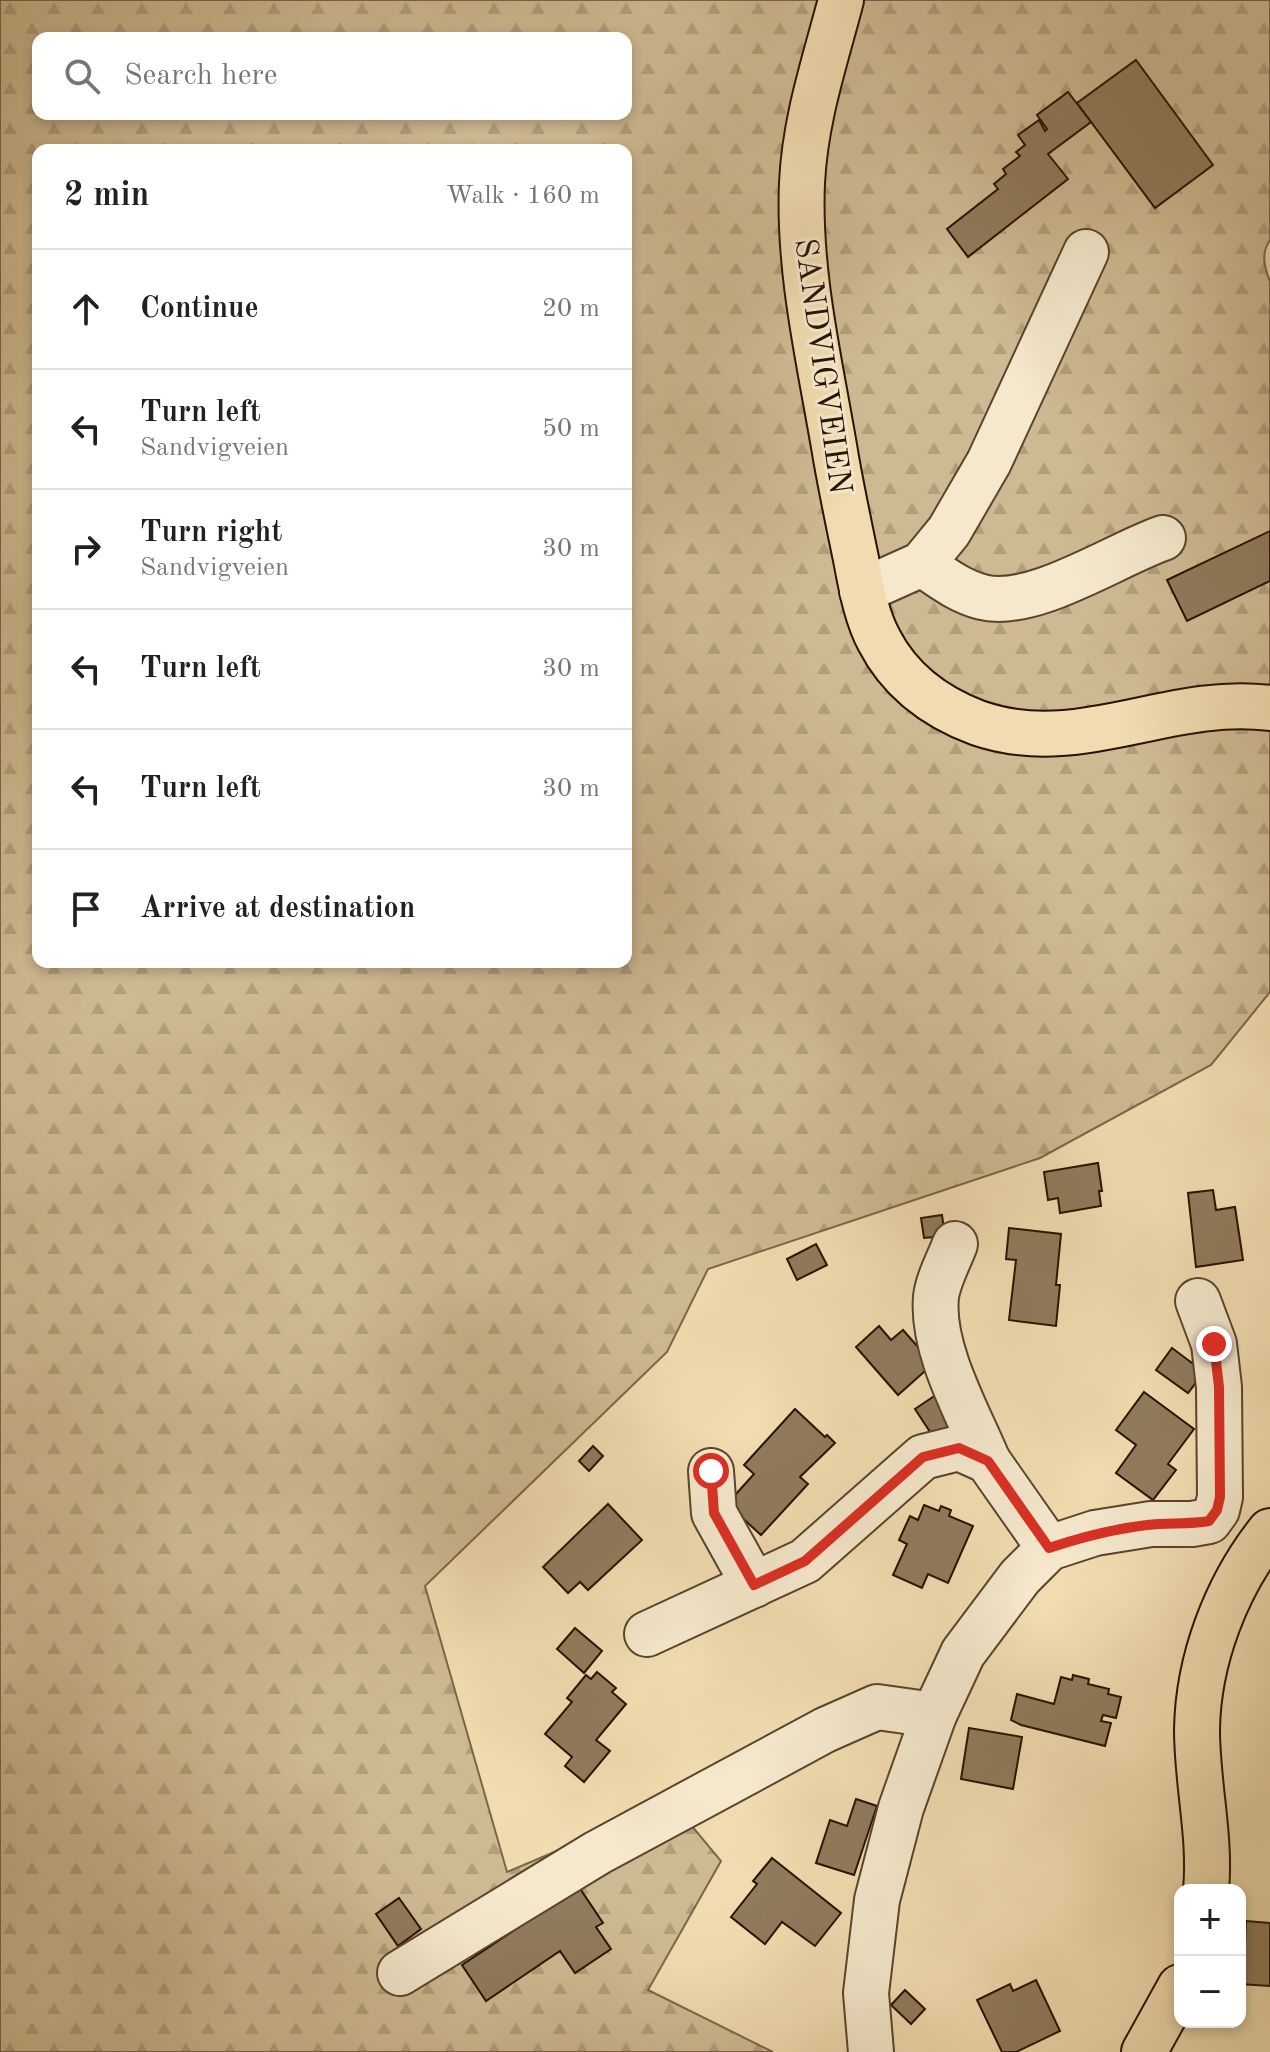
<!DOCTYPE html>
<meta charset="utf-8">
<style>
:root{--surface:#fff;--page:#f6f6f6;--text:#202124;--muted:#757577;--line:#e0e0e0}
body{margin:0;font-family:"Old Standard TT",serif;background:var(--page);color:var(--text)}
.controls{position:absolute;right:24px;bottom:24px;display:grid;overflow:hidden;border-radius:16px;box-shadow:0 4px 12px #0003}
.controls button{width:72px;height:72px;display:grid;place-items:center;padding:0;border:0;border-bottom:2px solid var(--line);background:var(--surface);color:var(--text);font:40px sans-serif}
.stop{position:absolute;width:24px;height:24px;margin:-18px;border:6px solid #d93025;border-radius:50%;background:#fff}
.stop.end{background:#d93025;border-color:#fff;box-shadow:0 2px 8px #0008}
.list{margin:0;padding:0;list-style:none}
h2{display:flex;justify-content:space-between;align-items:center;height:104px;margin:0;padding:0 32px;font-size:34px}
h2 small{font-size:26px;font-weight:400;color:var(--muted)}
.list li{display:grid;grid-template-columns:52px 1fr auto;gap:24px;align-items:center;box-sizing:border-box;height:120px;padding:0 32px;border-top:2px solid var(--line)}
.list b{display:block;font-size:30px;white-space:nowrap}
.list p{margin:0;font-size:26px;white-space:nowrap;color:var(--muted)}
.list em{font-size:26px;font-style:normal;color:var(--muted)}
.icon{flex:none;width:44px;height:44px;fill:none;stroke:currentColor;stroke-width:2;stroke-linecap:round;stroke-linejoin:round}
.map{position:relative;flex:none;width:1270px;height:2052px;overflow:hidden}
.search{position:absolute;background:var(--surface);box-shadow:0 4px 12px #0003;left:32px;top:32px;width:600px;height:88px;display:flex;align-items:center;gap:20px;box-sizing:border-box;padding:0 28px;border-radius:16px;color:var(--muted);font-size:30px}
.panel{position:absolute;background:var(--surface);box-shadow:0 4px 12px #0003;left:32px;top:144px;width:600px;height:824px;border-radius:16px}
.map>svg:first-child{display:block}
.forest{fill:url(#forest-firs);stroke:#7c6649;stroke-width:2;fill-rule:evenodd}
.building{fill:#907b5c;stroke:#291200;stroke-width:2}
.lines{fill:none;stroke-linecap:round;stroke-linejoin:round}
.minor-casing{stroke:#5b442c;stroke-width:48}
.major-casing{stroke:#291200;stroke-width:48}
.minor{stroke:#f5e8cc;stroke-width:44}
.major{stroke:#f0dcb0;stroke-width:44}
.route{stroke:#d93025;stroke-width:10}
.labels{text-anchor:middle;stroke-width:6;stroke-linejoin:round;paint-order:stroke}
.street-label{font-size:32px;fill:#291200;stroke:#f5e8cc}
</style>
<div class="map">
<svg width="1270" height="2052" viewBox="0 0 1270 2052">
<defs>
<pattern id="forest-firs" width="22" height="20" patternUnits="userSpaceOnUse" patternTransform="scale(2)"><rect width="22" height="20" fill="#ceba92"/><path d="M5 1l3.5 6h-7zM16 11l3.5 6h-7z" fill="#b19f7c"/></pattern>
</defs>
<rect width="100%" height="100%" fill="#f0dcb0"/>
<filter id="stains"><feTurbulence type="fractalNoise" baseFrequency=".0025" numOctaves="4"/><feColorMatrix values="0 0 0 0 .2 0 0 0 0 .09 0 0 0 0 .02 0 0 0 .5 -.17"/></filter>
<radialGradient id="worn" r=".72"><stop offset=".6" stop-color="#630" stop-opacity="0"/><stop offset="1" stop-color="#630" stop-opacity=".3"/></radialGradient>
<!-- forest -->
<path class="forest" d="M0,0H1270V240C1260,254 1265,268 1270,282V992L1211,1065L1040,1158L708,1269L667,1352L425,1586L507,1872L672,1802L721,1861L648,1990L773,2052H0ZM38,38H626V114H38ZM38,150H626V962H38Z"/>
<!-- building -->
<g class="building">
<polygon points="1136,60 1213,165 1155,208 1077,103"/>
<polygon points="1068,92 1091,122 1048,154 1068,179 968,257 947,229 998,189 994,184 1006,174 1003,169 1020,156 1016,152 1025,145 1018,135 1039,120 1045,131 1047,129 1037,115"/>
<polygon points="1270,531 1270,581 1187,621 1167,580"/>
<polygon points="1098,1163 1102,1191 1099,1191 1101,1206 1060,1213 1058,1198 1048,1200 1044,1172"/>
<polygon points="1213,1190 1216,1210 1235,1207 1243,1260 1196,1267 1188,1193"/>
<polygon points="942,1215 945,1236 924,1238 921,1218"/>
<polygon points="1009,1228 1061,1234 1056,1285 1060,1285 1056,1326 1009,1320 1016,1260 1006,1259"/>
<polygon points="816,1244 827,1265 797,1280 787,1259"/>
<polygon points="879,1326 891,1340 903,1330 933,1364 898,1395 856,1347"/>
<polygon points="1172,1348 1204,1372 1188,1393 1156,1370"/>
<polygon points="942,1391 963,1423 936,1441 915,1409"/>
<polygon points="1144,1392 1194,1429 1168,1464 1176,1470 1153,1500 1116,1473 1136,1445 1116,1430"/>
<polygon points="795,1409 825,1437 827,1435 835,1443 800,1477 808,1484 761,1535 727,1504 754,1474 744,1465"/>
<polygon points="593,1446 603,1456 589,1471 579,1461"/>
<polygon points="608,1504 642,1540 588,1590 580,1582 568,1593 543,1567"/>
<polygon points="924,1505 939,1511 941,1506 951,1510 949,1516 973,1526 948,1583 928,1574 922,1588 893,1575 907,1544 899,1540 910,1516 918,1520"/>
<polygon points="575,1628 602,1651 584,1673 557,1649"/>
<polygon points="597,1672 616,1688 612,1692 626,1704 596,1740 610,1751 584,1782 565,1766 572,1757 545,1734 572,1702 567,1698 586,1675 591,1679"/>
<polygon points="1073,1675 1089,1679 1088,1684 1109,1689 1108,1694 1121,1697 1116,1718 1103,1715 1101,1721 1111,1723 1105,1746 1021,1725 1011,1720 1017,1694 1054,1704 1061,1677 1072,1680"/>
<polygon points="969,1728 1022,1737 1013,1789 961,1779"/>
<polygon points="856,1799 877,1806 854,1875 816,1863 830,1820 847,1826"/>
<polygon points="772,1858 841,1913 815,1946 782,1922 765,1944 731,1917 757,1884 753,1881"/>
<polygon points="579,1887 603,1923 596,1927 611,1949 575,1973 560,1951 486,2001 462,1965"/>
<polygon points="399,1898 421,1929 398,1946 376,1914"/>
<polygon points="1246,1921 1270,1923 1270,1986 1240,1984 1240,1966 1244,1966"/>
<polygon points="1036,1980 1060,2031 1016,2052 1002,2052 977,2000 1010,1984 1013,1991"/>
<polygon points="905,1990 925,2009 911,2024 891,2005"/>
</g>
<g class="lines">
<!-- minor casing -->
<g class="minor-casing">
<g id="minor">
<path d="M922,564C941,577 959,591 982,597C1033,610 1114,555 1163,538"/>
<polyline points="862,591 922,564 949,531 989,462 1086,252"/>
<path d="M955,1244C949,1260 938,1280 936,1297C931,1349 968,1413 988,1461"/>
<polyline points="711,1471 714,1513 754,1585"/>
<polyline points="647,1634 805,1561 923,1457 959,1448 988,1461 1049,1548"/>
<polyline points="400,1973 597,1853 825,1730 877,1707 934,1715"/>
<polyline points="871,2052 866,1993 877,1900 901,1808 934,1715 963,1653 1020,1577 1049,1548 1095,1533 1151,1524 1192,1524 1209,1521 1217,1510 1220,1497 1219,1387 1214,1344 1198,1301"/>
</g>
</g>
<!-- major casing -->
<g class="major-casing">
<g id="major">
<path d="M841,0C825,61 805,119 802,183C798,275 821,367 836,458C842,492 849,525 856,559C861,585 866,616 879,640C900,681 935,707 978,723C1079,758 1167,695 1270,708"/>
<path d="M1206,1890C1211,1837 1197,1784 1197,1730C1198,1660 1226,1586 1270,1531"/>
<polyline points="1144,2052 1180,1987"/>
</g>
</g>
<!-- minor -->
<use href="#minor" class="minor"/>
<!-- major -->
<use href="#major" class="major"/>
</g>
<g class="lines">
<!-- route -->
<path class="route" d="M711,1471L714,1513L754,1585L805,1561L923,1457L959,1448L988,1461L1049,1548C1082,1537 1113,1529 1147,1525C1168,1522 1188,1525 1209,1521L1217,1510L1220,1497L1219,1387L1214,1344"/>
</g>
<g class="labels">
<!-- street labels -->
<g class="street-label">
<text transform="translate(824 366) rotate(82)" y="11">SANDVIGVEIEN</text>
</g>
</g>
<rect width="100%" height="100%" filter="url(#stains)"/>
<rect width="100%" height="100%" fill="url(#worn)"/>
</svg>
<div class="controls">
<button>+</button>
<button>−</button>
</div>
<div class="stop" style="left:711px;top:1471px"></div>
<div class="stop end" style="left:1214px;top:1344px"></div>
<div class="search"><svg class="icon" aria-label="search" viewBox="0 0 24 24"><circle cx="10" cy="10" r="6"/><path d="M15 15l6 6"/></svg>Search here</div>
<section class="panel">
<h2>2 min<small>Walk · 160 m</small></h2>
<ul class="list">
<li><svg class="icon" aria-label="ahead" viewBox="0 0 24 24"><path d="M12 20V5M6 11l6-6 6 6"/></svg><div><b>Continue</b></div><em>20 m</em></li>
<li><svg class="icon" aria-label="left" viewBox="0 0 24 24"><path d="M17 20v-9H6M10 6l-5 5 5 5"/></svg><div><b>Turn left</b><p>Sandvigveien</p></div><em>50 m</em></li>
<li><svg class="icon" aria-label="right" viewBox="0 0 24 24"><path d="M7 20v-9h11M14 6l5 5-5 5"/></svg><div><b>Turn right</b><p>Sandvigveien</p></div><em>30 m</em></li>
<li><svg class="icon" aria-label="left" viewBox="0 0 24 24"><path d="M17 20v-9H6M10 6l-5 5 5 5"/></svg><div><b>Turn left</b></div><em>30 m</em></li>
<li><svg class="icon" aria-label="left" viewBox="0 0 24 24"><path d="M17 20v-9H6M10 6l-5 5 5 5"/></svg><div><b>Turn left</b></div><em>30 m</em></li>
<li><svg class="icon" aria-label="arrive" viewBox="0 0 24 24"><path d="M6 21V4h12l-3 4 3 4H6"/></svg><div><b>Arrive at destination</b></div></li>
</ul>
</section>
</div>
